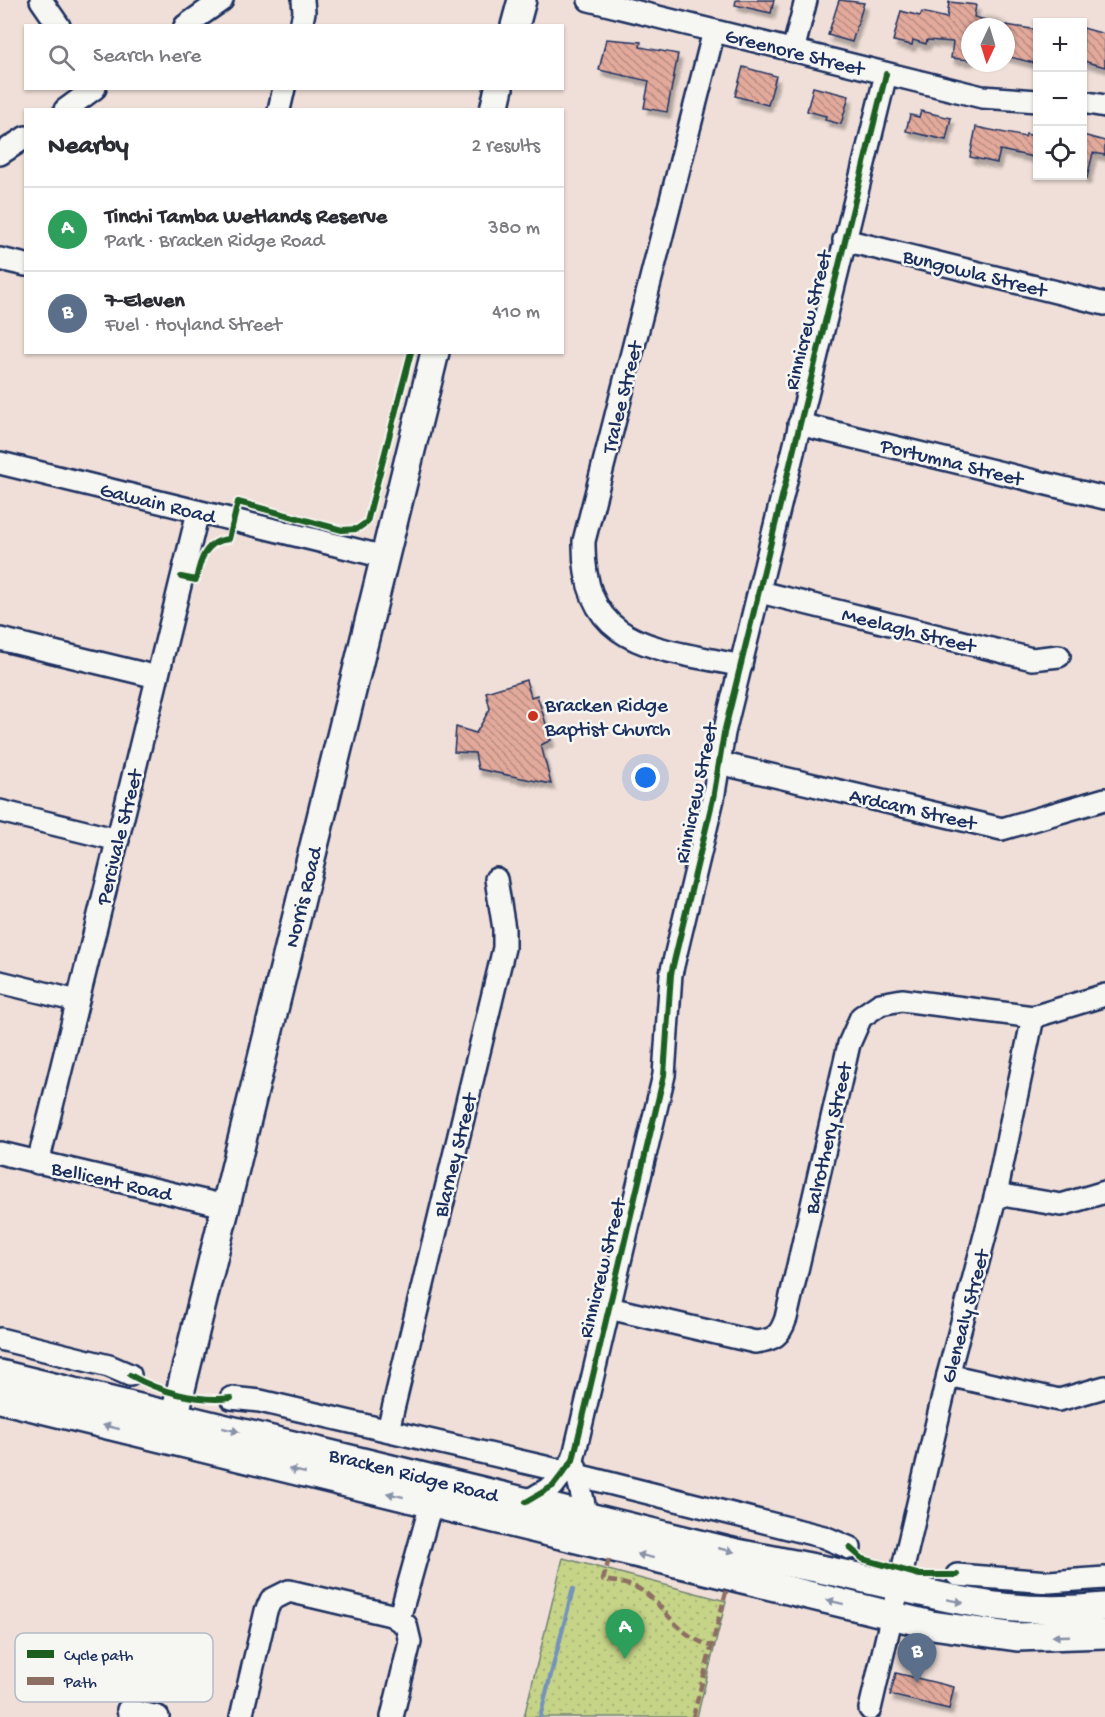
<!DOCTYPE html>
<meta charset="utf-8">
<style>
:root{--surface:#fff;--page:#f2f2f3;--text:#2b2b33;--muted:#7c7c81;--line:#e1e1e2;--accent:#7c3aed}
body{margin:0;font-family:"Gochi Hand",sans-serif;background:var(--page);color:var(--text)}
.controls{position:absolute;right:18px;top:18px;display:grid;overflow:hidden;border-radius:0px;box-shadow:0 2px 4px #0004}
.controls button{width:54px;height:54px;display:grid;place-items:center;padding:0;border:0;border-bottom:2px solid var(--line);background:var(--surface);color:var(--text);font:30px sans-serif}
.compass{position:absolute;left:961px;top:18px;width:54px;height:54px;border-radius:50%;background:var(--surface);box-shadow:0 2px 4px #0004;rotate:184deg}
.you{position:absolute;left:646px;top:778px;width:21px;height:21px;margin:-15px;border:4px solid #fff;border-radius:50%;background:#1a73e8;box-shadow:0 0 0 9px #1a73e833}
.badge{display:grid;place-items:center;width:39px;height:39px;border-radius:50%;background:var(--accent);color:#fff;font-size:20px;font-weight:700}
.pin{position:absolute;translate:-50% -50px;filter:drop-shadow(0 2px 3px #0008)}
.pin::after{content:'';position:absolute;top:32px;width:21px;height:18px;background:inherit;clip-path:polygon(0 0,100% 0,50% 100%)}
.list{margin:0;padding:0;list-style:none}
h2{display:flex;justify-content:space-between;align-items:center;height:78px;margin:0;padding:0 24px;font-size:26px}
h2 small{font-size:20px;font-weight:400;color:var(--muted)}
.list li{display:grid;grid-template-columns:39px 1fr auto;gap:18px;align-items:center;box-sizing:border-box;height:84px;padding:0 24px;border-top:2px solid var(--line)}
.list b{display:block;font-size:22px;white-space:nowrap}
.list p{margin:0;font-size:20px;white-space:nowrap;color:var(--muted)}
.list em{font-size:20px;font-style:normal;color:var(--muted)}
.icon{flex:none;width:33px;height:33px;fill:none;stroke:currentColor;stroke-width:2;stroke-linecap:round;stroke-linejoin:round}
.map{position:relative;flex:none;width:1105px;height:1717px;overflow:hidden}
.search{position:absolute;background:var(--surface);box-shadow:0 2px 4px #0004;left:24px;top:24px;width:540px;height:66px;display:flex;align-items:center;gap:15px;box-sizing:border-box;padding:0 21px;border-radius:0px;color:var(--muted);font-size:22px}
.panel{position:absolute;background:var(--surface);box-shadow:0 2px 4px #0004;left:24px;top:108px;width:540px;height:246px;border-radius:0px}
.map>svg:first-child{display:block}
.grass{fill:url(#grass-dots);stroke:#708273;stroke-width:1.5}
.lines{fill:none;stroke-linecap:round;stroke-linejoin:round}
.stream{stroke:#7493bb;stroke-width:4.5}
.building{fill:url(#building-back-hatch);stroke:#1b2f5e;stroke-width:1.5;filter:url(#shadow)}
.minor-casing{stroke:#1b2f5e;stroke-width:26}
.major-casing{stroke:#1b2f5e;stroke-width:32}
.minor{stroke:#f6f6f2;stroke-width:21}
.major{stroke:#f6f6f2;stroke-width:27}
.quiet{stroke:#8d6e63;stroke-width:4.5;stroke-dasharray:9 4.5;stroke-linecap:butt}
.cycleway-casing{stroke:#f6f6f2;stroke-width:10}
.cycleway{stroke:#1b5e20;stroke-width:6}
.oneway{fill:#8892a8}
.poi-dot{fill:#c8321e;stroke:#f6f6f2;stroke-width:2}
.labels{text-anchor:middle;stroke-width:5;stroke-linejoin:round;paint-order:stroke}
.street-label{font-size:21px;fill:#1b2f5e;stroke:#f6f6f2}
.poi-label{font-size:21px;fill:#1b2f5e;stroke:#f6f6f2;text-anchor:start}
.key{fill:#f6f6f2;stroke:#b4bac6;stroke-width:1.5}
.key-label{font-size:16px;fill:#1b2f5e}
</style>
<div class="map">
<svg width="1105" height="1717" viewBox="0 0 1105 1717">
<defs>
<pattern id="grass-dots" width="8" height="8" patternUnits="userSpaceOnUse" patternTransform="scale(1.5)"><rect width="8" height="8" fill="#c6d488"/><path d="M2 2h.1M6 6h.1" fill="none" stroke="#aab678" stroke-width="1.8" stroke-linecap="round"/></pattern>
<pattern id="building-back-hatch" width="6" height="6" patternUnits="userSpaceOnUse" patternTransform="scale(1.5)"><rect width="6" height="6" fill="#e3aa9c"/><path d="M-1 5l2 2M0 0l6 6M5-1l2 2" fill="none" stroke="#b78b82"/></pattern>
<filter id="shadow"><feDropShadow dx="3.5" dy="6" stdDeviation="1.5" flood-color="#0004"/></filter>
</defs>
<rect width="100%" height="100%" fill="#f0dfd8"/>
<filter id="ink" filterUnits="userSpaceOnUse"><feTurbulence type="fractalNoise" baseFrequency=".0167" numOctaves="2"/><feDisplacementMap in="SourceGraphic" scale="12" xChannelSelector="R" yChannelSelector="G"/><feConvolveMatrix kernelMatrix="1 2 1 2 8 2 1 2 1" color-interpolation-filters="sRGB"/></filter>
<g filter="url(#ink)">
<!-- grass -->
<polygon class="grass" points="563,1558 726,1601 697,1717 524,1717"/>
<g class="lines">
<!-- stream -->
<polyline class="stream" points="540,1717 573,1589"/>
</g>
<!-- building -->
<g class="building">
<polygon points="736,0 774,0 771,13 735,5"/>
<polygon points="839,0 864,3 852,42 828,35"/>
<polygon points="949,2 976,5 974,17 997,23 997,27 970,27 970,60 951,58 953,42 927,40 926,44 913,40 912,45 893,41 901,11 920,16 922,12 947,18"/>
<polygon points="1006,25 1038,30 1038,64 1006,56"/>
<polygon points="1083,28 1105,34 1105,67 1083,61"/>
<polygon points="606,39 641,42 640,47 678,54 667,112 644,108 649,81 599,70"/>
<polygon points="743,67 776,76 768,105 735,96"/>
<polygon points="813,87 849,96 841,124 825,120 826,116 807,111"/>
<polygon points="921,111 951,118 946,140 906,131 910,115 919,117"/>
<polygon points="976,127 1025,137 1026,134 1038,137 1038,158 1000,150 997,163 970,157"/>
<polygon points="1083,135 1105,141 1105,155 1093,153 1087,178 1083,178"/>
<polygon points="526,680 531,697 537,695 551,740 541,745 551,784 478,769 475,753 454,752 456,727 476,733 490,709 486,692"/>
<polygon points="896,1673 954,1687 949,1709 890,1695"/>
</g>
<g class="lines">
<!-- minor casing -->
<g class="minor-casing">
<g id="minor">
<polyline points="41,0 59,26"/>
<polyline points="589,0 982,97 1038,101"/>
<polyline points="185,26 222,0"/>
<polyline points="301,26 304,12 303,0"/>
<path d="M714,31L584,541C582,650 657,647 741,666"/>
<polyline points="793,51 806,0"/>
<polyline points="1082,102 1105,106"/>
<polyline points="65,110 95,88"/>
<polyline points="279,110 284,88"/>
<polyline points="0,154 26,137"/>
<polyline points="844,240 1105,304"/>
<polyline points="0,259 26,265"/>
<polyline points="799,424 1105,498"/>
<polyline points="0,463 385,557"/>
<polyline points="760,592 1032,659 1059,656"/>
<polyline points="0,639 157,677"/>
<polyline points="719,763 1002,829 1105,799"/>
<polyline points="0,811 118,840"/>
<polyline points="0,982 77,1001"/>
<polyline points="0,1153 225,1206"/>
<polyline points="38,1163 198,512"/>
<polyline points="996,1194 1061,1205 1105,1192"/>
<path d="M609,1308L755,1342C774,1340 780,1336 786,1318L849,1044L861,1017L880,1004L902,1000L1033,1017L1105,995"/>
<polyline points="0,1339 109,1366 130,1375"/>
<polyline points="948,1375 1059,1400 1105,1387"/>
<polyline points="231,1398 260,1401 545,1467 824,1537 850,1548"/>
<polyline points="388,1430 504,948 504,929 496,879"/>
<polyline points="575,1466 587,1517"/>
<polyline points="526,1502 553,1486 573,1460 664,1075 671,974 713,799 724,733 886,74"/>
<polyline points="957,1575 1049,1582 1105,1578"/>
<polyline points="399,1619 431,1504"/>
<polyline points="870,1709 948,1375 996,1194 1033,1017"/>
<polyline points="128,1710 158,1717"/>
<polyline points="241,1717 266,1611 271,1600 289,1591 391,1615 406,1625 410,1642 392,1717"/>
</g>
</g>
<!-- major casing -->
<g class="major-casing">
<g id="major">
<polyline points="515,26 522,0"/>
<polyline points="494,110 499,88"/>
<path d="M0,1374L737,1553C776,1561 815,1567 853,1576C946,1598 1008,1617 1105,1607"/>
<polyline points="0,1399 932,1625 1017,1637 1105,1634"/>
<polyline points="170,1434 435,352"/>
</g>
</g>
<!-- minor -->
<use href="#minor" class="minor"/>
<!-- major -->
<use href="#major" class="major"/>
<!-- quiet -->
<g class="quiet">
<path d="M609,1559L603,1580C618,1582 634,1584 647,1594C671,1615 678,1635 711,1646"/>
<polyline points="693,1717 727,1588"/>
</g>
<!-- cycleway casing -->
<g class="cycleway-casing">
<g id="cycleway">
<path d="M181,577L196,580C200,560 205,541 229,539L238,502L342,530L357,529L367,522L411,352"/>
<path d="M130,1375C160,1392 197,1402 231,1398"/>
<polyline points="526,1502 553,1486 573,1460 664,1075 671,974 713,799 724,733 886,74"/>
<polyline points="850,1548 863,1559 920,1575 957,1575"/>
</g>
</g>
<!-- cycleway -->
<use href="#cycleway" class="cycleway"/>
</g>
<!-- one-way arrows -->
<defs><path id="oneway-solid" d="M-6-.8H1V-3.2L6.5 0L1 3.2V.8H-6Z" transform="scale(1.5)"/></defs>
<g class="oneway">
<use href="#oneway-solid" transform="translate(111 1427) rotate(-166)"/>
<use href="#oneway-solid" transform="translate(231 1430) rotate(14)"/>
<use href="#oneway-solid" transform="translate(297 1471) rotate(-166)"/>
<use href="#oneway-solid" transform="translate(395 1495) rotate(-166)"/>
<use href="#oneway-solid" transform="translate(726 1550) rotate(13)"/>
<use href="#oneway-solid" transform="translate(645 1556) rotate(-166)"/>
<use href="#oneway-solid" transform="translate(955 1601) rotate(12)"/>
<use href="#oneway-solid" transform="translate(835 1602) rotate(-166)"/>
<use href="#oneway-solid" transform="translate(1061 1636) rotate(178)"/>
</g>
</g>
<!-- markers -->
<circle class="poi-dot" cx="533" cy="716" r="6"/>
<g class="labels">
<!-- street labels -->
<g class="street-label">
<text transform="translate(795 51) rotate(14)" y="7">Greenore Street</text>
<text transform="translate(975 272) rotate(14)" y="7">Bungowla Street</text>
<text transform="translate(807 320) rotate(-76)" y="7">Rinnicrew Street</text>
<text transform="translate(621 397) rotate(-76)" y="7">Tralee Street</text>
<text transform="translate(952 461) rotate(14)" y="7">Portumna Street</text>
<text transform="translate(158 502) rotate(14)" y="7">Gawain Road</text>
<text transform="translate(909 629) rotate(14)" y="7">Meelagh Street</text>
<text transform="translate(695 793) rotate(-78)" y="7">Rinnicrew Street</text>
<text transform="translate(913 808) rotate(13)" y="7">Ardcarn Street</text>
<text transform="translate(118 837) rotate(-76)" y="7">Percivale Street</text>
<text transform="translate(302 897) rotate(-76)" y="7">Norris Road</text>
<text transform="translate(827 1138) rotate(-77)" y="7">Balrothery Street</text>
<text transform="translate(454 1155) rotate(-76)" y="7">Blarney Street</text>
<text transform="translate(112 1180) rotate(13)" y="7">Bellicent Road</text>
<text transform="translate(601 1268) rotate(-76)" y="7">Rinnicrew Street</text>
<text transform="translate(964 1316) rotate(-75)" y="7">Glenealy Street</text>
<text transform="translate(414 1474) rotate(14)" y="7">Bracken Ridge Road</text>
</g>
<!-- poi labels -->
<g class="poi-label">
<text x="545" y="711">Bracken Ridge<tspan x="545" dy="24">Baptist Church</tspan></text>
</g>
</g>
<!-- legend -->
<rect x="15" y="1633" width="198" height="69" rx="9" class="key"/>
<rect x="27" y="1650" width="27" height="8" fill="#1b5e20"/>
<rect x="27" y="1677" width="27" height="8" fill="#8d6e63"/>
<g class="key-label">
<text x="64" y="1660">Cycle path</text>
<text x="64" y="1687">Path</text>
</g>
</svg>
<div class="controls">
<button>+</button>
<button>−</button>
<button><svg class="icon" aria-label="locate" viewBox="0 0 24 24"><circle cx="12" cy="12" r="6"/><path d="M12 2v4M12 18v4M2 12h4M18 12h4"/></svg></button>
</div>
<svg class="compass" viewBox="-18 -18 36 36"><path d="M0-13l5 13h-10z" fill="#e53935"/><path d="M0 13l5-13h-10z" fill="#7c7c81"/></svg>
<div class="you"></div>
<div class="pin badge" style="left:625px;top:1659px;background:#2e9e5b">A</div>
<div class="pin badge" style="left:917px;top:1683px;background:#5c6f8a">B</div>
<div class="search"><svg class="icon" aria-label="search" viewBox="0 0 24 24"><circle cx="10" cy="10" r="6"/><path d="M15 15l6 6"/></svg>Search here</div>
<section class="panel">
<h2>Nearby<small>2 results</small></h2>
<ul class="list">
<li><span class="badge" style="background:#2e9e5b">A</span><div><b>Tinchi Tamba Wetlands Reserve</b><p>Park · Bracken Ridge Road</p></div><em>380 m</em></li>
<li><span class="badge" style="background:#5c6f8a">B</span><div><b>7-Eleven</b><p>Fuel · Hoyland Street</p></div><em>410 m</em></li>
</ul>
</section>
</div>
